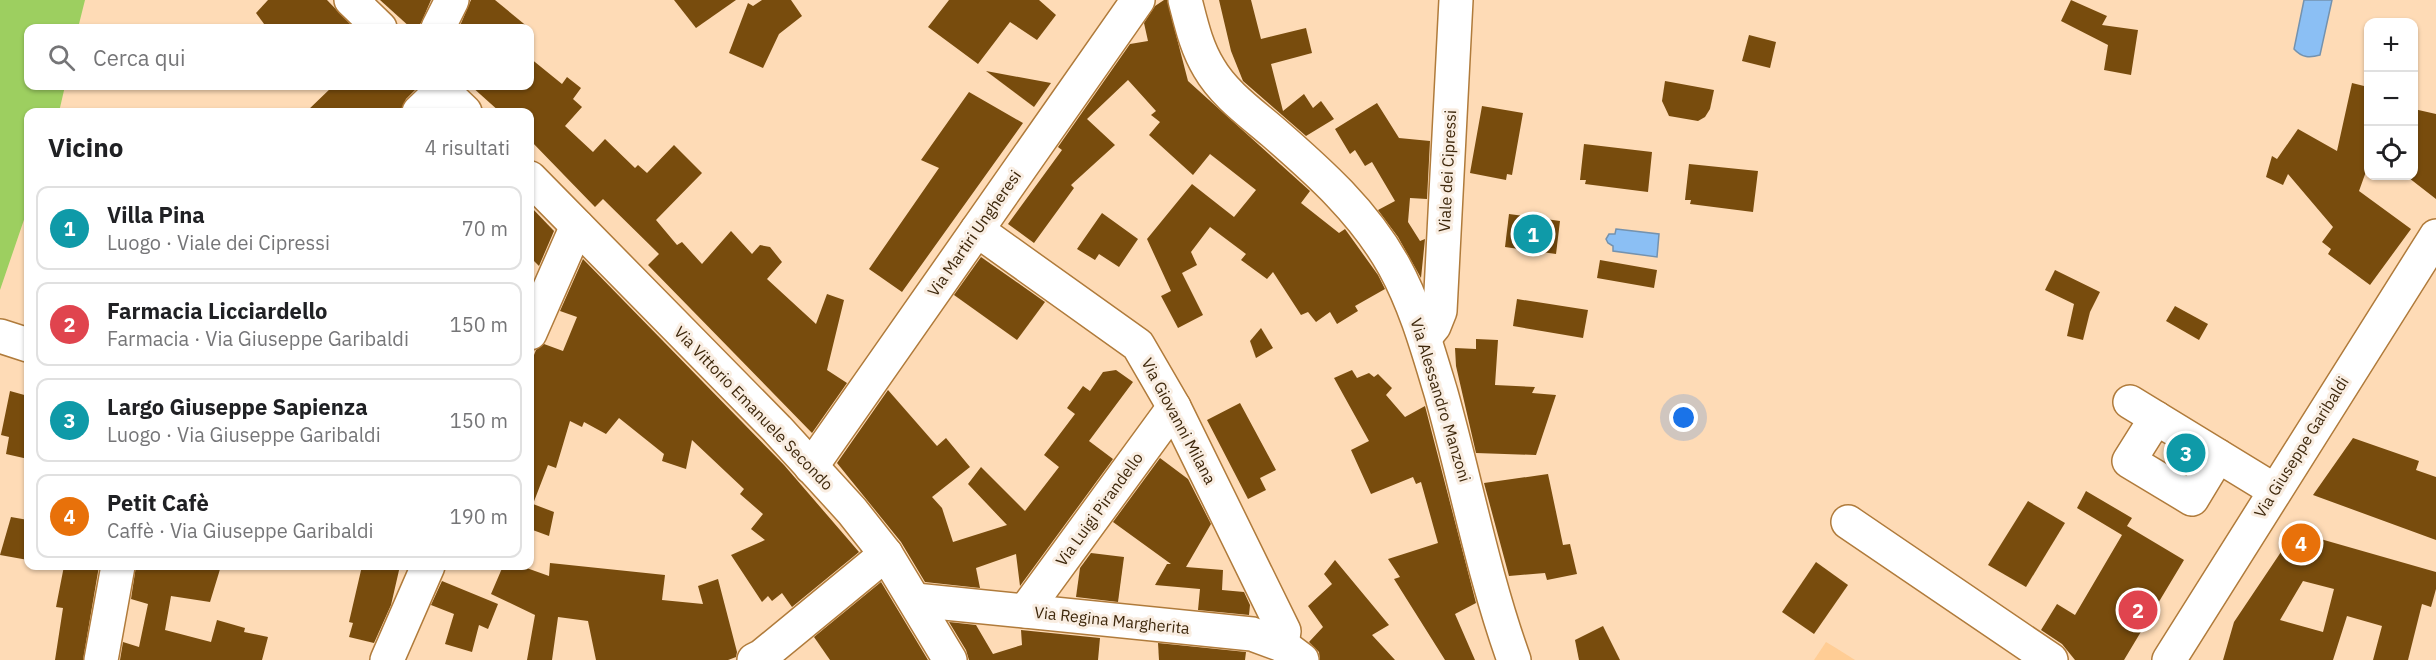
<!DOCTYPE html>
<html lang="it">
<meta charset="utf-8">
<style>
:root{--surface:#fff;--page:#f6f6f6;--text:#202124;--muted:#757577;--line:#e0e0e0;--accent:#056cb8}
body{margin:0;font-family:"IBM Plex Sans",sans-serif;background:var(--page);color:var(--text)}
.controls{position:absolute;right:18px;top:18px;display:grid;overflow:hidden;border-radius:12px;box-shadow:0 2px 4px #0004}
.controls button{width:54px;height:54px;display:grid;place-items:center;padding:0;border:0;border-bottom:2px solid var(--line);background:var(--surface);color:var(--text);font:30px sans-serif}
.you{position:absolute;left:1684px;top:418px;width:21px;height:21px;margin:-15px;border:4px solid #fff;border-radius:50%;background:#1a73e8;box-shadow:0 0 0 9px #1a73e833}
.badge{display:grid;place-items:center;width:39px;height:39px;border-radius:50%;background:var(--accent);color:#fff;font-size:20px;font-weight:700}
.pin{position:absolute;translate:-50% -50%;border:3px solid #fff;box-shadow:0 2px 6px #0006}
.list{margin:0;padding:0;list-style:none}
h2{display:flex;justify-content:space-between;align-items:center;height:78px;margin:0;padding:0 24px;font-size:26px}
h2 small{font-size:20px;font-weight:400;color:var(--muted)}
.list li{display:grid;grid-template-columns:39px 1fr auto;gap:18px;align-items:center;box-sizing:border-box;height:84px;margin:0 12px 12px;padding:0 12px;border:2px solid var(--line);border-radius:12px}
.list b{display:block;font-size:22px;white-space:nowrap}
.list p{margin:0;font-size:20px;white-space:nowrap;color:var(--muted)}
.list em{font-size:20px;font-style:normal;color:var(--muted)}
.icon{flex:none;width:33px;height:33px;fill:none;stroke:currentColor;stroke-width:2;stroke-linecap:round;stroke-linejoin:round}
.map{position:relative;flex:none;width:2436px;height:660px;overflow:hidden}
.search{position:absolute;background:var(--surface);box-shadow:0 2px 4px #0004;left:24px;top:24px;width:510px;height:66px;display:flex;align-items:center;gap:15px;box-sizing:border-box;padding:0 21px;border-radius:12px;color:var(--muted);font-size:22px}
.panel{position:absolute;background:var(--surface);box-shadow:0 2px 4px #0004;left:24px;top:108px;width:510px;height:462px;border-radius:12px}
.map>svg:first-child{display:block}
.built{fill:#ffcd95}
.green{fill:#9dcf60}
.water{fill:#8bbff4;stroke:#7492ae;stroke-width:1.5}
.building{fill:#784c0d;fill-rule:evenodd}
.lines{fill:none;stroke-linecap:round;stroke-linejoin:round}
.minor-casing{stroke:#b07b3b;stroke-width:36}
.major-casing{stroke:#b07b3b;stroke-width:36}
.minor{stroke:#fff;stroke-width:33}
.major{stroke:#fff;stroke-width:33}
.labels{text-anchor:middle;stroke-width:6;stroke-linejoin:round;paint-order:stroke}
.street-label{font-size:16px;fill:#3e280c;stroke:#f9ede1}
</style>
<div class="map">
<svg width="2436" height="660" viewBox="0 0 2436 660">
<rect width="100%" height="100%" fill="#fedbb6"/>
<!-- built -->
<polygon class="built" points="1826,642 1836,648 1855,660 1814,660"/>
<!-- green -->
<polygon class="green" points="0,0 85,0 78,28 28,28 28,86 65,86 59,112 28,112 28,208 0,290"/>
<!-- water -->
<g class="water">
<path d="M2304,0H2332L2320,55C2310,58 2302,58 2294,49Z"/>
<polygon points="1616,229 1659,234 1657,257 1613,251 1613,246 1608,243 1606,239 1609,234 1615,234"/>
</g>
<!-- building -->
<g class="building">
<polygon points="268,0 327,0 354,28 267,28 256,13"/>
<polygon points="380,0 431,0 421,23 415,28 411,28"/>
<polygon points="471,0 495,0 529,28 459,28"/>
<polygon points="674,0 736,0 696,28"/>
<polygon points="762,0 791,0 802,16 779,34 763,68 729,53 748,3 753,6"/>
<polygon points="949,0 1039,0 1056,15 1037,40 1010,22 978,64 928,27"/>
<polygon points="1164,0 1167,0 1188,81 1310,191 1301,203 1339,233 1345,229 1378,275 1385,289 1355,306 1358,311 1337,324 1330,312 1316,322 1308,312 1301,315 1273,272 1267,279 1241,260 1246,254 1210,227 1191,252 1197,265 1182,273 1203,315 1178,328 1161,296 1171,291 1147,239 1192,184 1234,217 1256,190 1210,154 1193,175 1149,135 1160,122 1151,115 1156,111 1128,80 1087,119 1115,145 1071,185 1074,188 1034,243 1008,224 1062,150 1058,147 1130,44 1148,41 1144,23 1155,6"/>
<polygon points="1219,0 1251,0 1261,39 1306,28 1312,53 1271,64 1283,111 1304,94 1313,108 1321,101 1334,119 1306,136 1243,81 1231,51"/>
<polygon points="2071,0 2107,16 2102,25 2138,30 2131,75 2104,70 2108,45 2061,21"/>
<polygon points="1749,35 1776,42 1770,68 1742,61"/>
<polygon points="530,58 562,84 567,77 581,88 573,99 582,107 565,126 593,152 605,139 635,168 638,165 647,173 674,145 702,173 656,220 677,245 682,242 702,264 731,231 752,254 760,245 770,247 782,262 767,279 816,324 827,294 844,300 827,370 847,383 812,433 648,265 659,254 603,199 595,207 530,140 530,112 500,112 471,86 530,86"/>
<polygon points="986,71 1051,83 1034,107"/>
<polygon points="1665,81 1714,90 1710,109 1705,117 1698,121 1669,116 1662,101"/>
<polygon points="2352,83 2368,87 2368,166 2359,191 2411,229 2370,285 2328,254 2331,249 2322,242 2333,227 2288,174 2283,185 2266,177 2272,156 2277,159 2298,129 2337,151"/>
<polygon points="333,86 412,86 416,89 406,99 401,112 306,112"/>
<polygon points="969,92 1023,123 902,292 869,269 939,168 921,160"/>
<polygon points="1377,103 1399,138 1430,141 1427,199 1410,198 1408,222 1420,241 1425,239 1421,278 1398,237 1378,210 1395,201 1372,162 1365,166 1355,150 1350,154 1335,129"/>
<polygon points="1482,106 1523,113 1512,175 1507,174 1506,180 1470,173"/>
<polygon points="2414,109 2436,114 2436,199 2409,178 2414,176"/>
<polygon points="1584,144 1652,152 1648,192 1585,184 1586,180 1580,180"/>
<polygon points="1689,164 1758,171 1753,212 1690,204 1691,200 1685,200"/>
<polygon points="530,206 554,231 539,266 530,257"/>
<polygon points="1102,213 1138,239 1119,267 1099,254 1095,260 1077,249"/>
<polygon points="1509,214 1560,221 1556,254 1505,247"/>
<polygon points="981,257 1045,302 1017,340 954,295"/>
<polygon points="583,259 784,465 859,552 792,607 782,593 772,601 768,596 762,602 731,555 765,540 751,529 763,514 740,494 744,489 692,440 686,469 662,461 664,454 619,418 606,434 584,422 582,427 570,421 556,468 548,465 533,504 554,512 549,536 530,529 530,365 536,350 544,344 563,351 577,317 560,311"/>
<polygon points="1600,260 1657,270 1654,288 1597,278"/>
<polygon points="2055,270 2100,292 2090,312 2083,340 2067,336 2074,304 2045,290"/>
<polygon points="1517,299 1588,310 1583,338 1513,326"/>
<polygon points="2175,306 2208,324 2199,340 2166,321"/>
<polygon points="1261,328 1273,348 1256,358 1250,341"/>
<polygon points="1476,339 1498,340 1495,385 1535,387 1532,393 1556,395 1536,455 1476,453 1456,366 1455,348 1476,349"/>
<polygon points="1116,370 1133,382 1089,441 1113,459 1020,586 1016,554 976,568 980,588 925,582 901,542 837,463 888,390 937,446 946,438 970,467 932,497 942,508 953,542 1007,525 968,484 981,467 1025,511 1059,467 1044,455 1075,414 1067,408 1083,386 1090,391 1103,372"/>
<polygon points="1352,370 1357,378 1369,373 1374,377 1378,374 1392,388 1386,395 1405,417 1425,406 1476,603 1455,614 1475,660 1445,660 1394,579 1400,577 1388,559 1438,543 1421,482 1416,484 1413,477 1371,494 1351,450 1369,441 1334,378"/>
<polygon points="10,391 28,396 28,459 6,454 9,437 1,435"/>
<polygon points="1240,403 1276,470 1260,478 1266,490 1248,499 1207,420"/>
<polygon points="2353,438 2419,461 2416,470 2436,477 2436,540 2313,495"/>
<polygon points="1160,458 1188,479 1211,524 1186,567 1223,570 1222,590 1244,592 1250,605 1249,615 1198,610 1200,589 1155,585 1167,564 1171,564 1113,522"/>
<polygon points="1548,474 1563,545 1570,544 1577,574 1547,580 1545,573 1509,576 1484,483"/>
<polygon points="2086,491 2132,518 2127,526 2184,560 2124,660 2075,660 2062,644 2041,630 2057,604 2075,615 2122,535 2077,508"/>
<polygon points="2028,501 2065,523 2026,587 1988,565"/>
<polygon points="11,517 28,520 28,560 0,555"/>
<path d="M2301,522L2321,533L2317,538L2436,572V589L2431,607L2422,604L2408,660H2373L2382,626L2347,616L2333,660H2223L2234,622ZM2303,581L2334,589L2323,632L2280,620Z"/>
<polygon points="1091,553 1124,557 1118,602 1076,597 1080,568"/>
<polygon points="1335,560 1389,625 1372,635 1395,660 1320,660 1319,652 1309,642 1323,627 1308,606 1332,584 1324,574"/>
<polygon points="1816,562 1848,585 1814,634 1782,612"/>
<polygon points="550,563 665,575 662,600 703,604 698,586 718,579 737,652 736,657 728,660 596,660 588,621 558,617 552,660 527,660 535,615 491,594 503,566 521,566 549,576"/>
<polygon points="64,566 99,566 83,660 55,660 63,608 56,607"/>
<polygon points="136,566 221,566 210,602 171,596 165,630 211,642 217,620 245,628 244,632 268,637 262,660 120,660 123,642 139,647 148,604 131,599"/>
<polygon points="362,566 400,566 391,605 374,643 349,637 353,623 349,622"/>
<polygon points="442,581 498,604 488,629 479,625 472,652 445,644 454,614 431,605"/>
<polygon points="881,582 928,660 830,660 814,637"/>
<polygon points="949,622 976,625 993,654 1022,645 1021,630 1100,638 1098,660 969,660 966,650"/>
<polygon points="1603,626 1620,660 1579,660 1575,640"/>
<polygon points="1158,643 1246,652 1245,660 1159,660"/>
</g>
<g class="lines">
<!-- minor casing -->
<g class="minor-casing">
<g id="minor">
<polyline points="351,0 380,28"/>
<path d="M1185,0C1191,23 1196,47 1209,68C1224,94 1251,113 1273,132C1319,172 1364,212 1394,266C1416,306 1428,350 1441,393C1466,482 1483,574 1514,660"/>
<polyline points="438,28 452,0"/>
<polyline points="438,86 465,112"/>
<polyline points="419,112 443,89"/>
<polyline points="530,178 777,429 852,511 886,554 950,660"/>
<polyline points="977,230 1138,345 1174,407 1284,631 1282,645"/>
<polyline points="530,333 577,226"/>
<polyline points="0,336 28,345"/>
<polyline points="1425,337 1434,326 1440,311 1456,0"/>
<polyline points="2130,402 2274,490"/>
<polyline points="2156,418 2129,461 2192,499 2218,456"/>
<polyline points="811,467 1138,0"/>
<polyline points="1848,522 2051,660"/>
<polyline points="915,600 1252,634 1282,645 1302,660"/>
<polyline points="1025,611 1174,407"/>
<polyline points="101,660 118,566"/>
<polyline points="387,660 428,566"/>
<polyline points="754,660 762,656 886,554"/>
</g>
</g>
<!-- major casing -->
<g class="major-casing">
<polyline id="major" points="2169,660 2436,236"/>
</g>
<!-- minor -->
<use href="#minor" class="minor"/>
<!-- major -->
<use href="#major" class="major"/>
</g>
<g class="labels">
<!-- street labels -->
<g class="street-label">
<text transform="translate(1447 171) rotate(-87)" y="6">Viale dei Cipressi</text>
<text transform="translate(974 233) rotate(-55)" y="6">Via Martiri Ungheresi</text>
<text transform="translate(1441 400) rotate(73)" y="6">Via Alessandro Manzoni</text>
<text transform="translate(754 408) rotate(46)" y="6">Via Vittorio Emanuele Secondo</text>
<text transform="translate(1179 421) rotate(62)" y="6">Via Giovanni Milana</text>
<text transform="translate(2301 447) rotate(-58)" y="6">Via Giuseppe Garibaldi</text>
<text transform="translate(1099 509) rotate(-54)" y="6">Via Luigi Pirandello</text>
<text transform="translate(1112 620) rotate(6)" y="6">Via Regina Margherita</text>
</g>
</g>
</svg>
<div class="controls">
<button>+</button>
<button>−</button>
<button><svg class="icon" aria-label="locate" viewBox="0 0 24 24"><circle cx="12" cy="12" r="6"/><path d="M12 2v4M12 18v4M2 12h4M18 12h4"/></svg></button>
</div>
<div class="you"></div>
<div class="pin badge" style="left:1533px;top:234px;background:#0f9aa8">1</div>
<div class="pin badge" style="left:2138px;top:610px;background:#e0444e">2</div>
<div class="pin badge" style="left:2186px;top:453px;background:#0f9aa8">3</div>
<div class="pin badge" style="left:2301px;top:543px;background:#e8710a">4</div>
<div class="search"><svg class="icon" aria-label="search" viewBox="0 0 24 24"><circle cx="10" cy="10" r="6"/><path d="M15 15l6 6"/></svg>Cerca qui</div>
<section class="panel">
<h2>Vicino<small>4 risultati</small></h2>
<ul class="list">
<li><span class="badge" style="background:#0f9aa8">1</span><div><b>Villa Pina</b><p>Luogo · Viale dei Cipressi</p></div><em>70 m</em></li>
<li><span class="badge" style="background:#e0444e">2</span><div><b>Farmacia Licciardello</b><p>Farmacia · Via Giuseppe Garibaldi</p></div><em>150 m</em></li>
<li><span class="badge" style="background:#0f9aa8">3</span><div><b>Largo Giuseppe Sapienza</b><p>Luogo · Via Giuseppe Garibaldi</p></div><em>150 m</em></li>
<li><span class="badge" style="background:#e8710a">4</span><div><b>Petit Cafè</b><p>Caffè · Via Giuseppe Garibaldi</p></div><em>190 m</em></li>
</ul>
</section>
</div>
